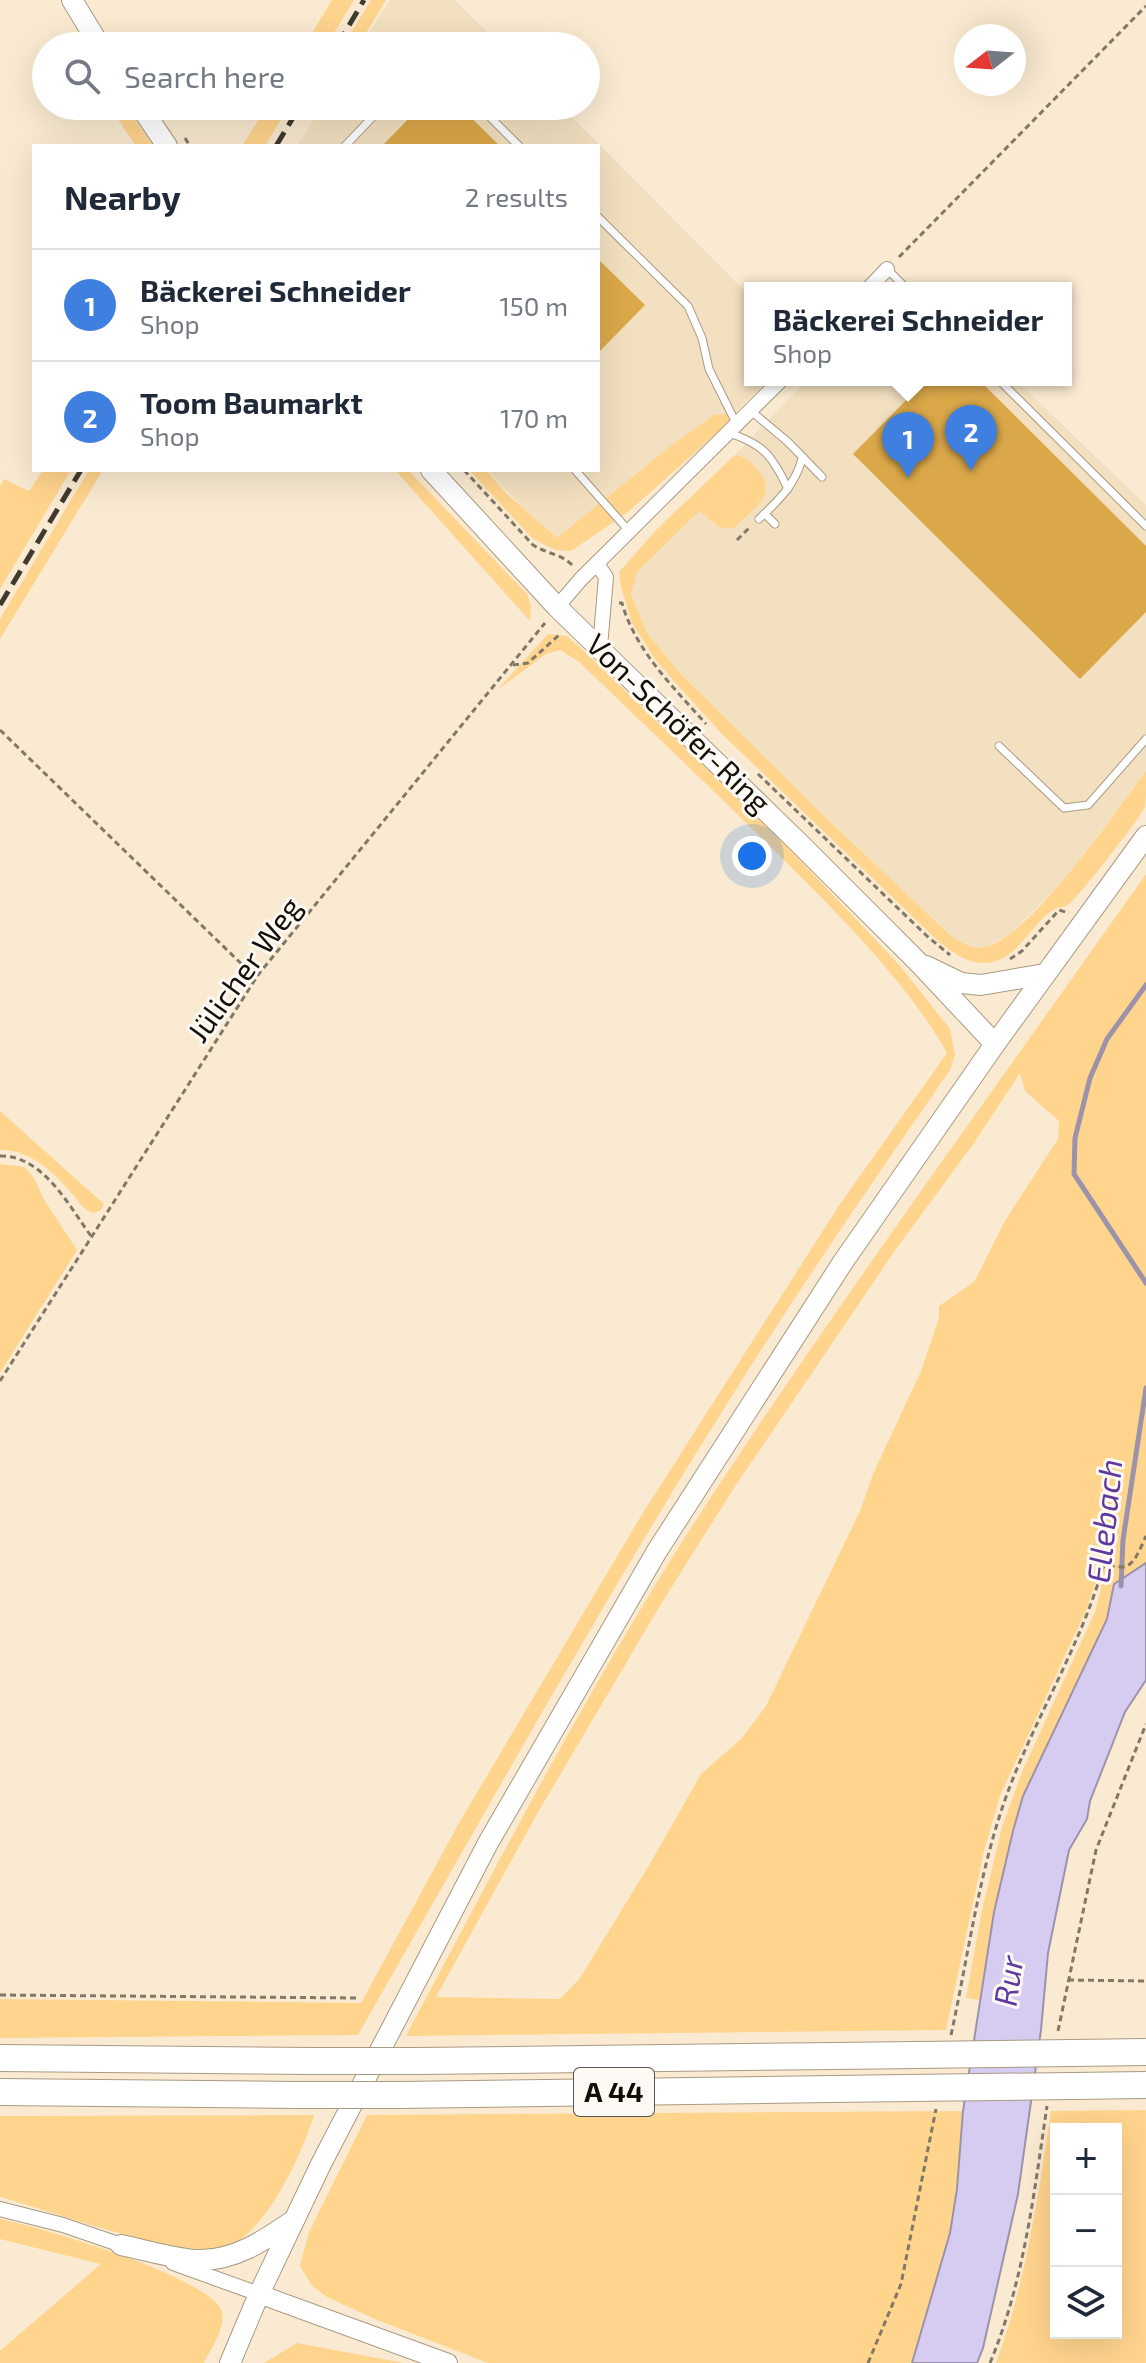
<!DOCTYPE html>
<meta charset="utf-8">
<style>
:root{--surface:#fff;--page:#f6f6f7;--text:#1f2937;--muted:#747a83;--line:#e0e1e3;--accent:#8c60da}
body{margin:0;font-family:"Exo 2",sans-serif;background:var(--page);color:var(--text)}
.controls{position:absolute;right:24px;bottom:24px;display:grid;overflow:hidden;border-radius:0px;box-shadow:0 8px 32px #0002}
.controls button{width:72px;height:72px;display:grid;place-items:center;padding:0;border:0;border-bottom:2px solid var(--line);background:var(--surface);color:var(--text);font:40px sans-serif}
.compass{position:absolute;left:954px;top:24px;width:72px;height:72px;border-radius:50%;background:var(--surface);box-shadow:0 8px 32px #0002;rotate:253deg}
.you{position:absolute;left:752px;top:856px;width:28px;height:28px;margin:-20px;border:6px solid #fff;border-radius:50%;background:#1a73e8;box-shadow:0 0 0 12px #1a73e833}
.badge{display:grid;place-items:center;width:52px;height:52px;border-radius:50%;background:var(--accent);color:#fff;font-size:26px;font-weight:700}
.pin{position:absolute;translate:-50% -66px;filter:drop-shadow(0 2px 4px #0008)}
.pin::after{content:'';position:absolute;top:42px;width:28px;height:24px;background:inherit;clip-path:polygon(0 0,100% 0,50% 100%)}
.popup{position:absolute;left:744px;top:282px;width:328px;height:104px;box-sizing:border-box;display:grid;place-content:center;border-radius:0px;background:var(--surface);filter:drop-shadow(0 2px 6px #0005);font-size:26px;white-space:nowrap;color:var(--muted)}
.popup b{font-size:30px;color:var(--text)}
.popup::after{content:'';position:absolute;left:50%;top:100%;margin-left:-16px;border:16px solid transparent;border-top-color:var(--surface)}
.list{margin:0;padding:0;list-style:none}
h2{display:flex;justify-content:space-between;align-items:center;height:104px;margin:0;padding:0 32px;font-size:34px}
h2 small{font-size:26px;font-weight:400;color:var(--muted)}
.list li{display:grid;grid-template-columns:52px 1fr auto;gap:24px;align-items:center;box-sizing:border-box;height:112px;padding:0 32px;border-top:2px solid var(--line)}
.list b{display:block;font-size:30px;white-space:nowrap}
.list p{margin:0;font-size:26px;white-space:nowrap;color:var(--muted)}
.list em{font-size:26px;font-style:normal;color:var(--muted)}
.icon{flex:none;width:44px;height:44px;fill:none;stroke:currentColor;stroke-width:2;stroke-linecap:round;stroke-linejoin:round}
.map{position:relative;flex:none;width:1146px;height:2363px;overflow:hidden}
.search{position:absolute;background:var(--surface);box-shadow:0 8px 32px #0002;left:32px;top:32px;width:568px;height:88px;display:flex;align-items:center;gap:20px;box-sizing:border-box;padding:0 28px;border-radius:44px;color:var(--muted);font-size:30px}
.panel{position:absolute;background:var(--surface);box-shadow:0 8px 32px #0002;left:32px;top:144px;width:568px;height:328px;border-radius:0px}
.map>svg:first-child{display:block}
.built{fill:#f3e0c0}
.green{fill:#ffd48d;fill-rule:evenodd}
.water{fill:#d6ccf1;stroke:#9c93aa;stroke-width:2}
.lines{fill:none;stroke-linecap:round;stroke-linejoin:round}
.stream{stroke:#9c93aa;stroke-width:5}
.building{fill:#dba849}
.service-casing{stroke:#a99a83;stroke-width:9}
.minor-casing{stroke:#a99a83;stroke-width:16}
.tertiary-casing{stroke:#a99a83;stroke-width:20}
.secondary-casing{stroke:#a99a83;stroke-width:22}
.motorway-casing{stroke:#a99a83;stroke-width:28}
.path{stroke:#827868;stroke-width:3;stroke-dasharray:6 4;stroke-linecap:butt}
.service{stroke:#fff;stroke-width:7}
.minor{stroke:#fff;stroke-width:14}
.tertiary{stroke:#fff;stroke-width:18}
.secondary{stroke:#fff;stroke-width:20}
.motorway{stroke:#fff;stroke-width:26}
.rail{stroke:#413a2e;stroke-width:5;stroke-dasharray:16 8;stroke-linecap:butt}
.motorway-bridge-casing{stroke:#a99a83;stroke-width:28;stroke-linecap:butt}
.motorway-bridge{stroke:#fff;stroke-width:26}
.labels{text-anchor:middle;stroke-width:6;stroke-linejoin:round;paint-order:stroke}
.shield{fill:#fdf9f4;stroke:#59544d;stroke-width:2}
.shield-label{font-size:28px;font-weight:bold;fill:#130e06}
.street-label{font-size:30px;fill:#130e06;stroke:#fdf9f4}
.water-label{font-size:32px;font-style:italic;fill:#60399e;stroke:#fdf9f4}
</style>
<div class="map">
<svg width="1146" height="2363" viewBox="0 0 1146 2363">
<rect width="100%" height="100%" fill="#faead1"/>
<!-- built -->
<g class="built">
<polygon points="390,0 455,0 501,46 361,46"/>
<polygon points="323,106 561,106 750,296 750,380 768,380 722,426 582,525 552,540 488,470 598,470 598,146 297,146"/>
<polygon points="807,380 1016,380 1146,505 1146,771 1066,878 1009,935 983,948 967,945 950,935 825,817 678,671 647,633 631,594 637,572 699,510 719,527 743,456 735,455"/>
</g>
<!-- green -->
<g class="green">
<polygon points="332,0 354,0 326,46 304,46"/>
<polygon points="371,0 386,0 358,46 343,46"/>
<polygon points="109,106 125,106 153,146 136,146"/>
<polygon points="267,106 289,106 265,146 242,146"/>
<polygon points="726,414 735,417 627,513 571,551 555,550 532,538 469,470 486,470 507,494 557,538 673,444 714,415"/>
<path d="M735,455C745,456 749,461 756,468C782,493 751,510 733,529L719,527L699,511L637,572L631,594L647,633L678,671L825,817L950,935C960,941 971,950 984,947C1029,940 1117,809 1146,771C1146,781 1146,798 1145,807C1141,817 1078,898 1069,904C1065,908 1057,907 1053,910C1030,925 1017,961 987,963C967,964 952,952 938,941L722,734L672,679L655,659L632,623L621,587L619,572L657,529Z"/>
<polygon points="43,470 71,470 0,589 0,486 4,479 29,491"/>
<polygon points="89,470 103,470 0,639 0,619"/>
<polygon points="395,470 408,470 527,594 531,606 530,621"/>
<path d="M548,634L567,636L586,653L781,840L901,967L950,1029L955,1055L950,1070C871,1184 792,1299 718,1418C592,1620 476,1828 358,2035L0,2038V1999L361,2003L459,1823L641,1516L838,1207L947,1053C908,983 838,914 781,857C714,791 646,726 578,661L560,650L546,654L497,690Z"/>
<path d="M1146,874V1563L1114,1584L1107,1619L1023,1796L994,1912L980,2000L966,1998L982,1910L1002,1827L1022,1772L1095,1612L1103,1580L1097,1578L1087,1608L1000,1796L984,1851L946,2030L406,2036C503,1853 599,1667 713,1494C852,1283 1001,1080 1146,874ZM1020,1073L1025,1091L1059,1121L1058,1139L1006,1219L974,1282L939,1306V1318L921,1371L873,1474L860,1511L766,1706L741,1739L701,1774L651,1862L580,1978L560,1999L436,1997L537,1814L661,1604L734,1488L896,1249L974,1143Z"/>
<path d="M0,1111L104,1204L101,1210L94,1213C83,1210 82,1205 75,1197C57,1175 30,1148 0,1150Z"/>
<polygon points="0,1164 24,1167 34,1178 43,1198 77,1250 0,1373"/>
<path d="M1146,2110V2363H996C1026,2282 1038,2197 1051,2111ZM1056,2129H1116V2333H1056Z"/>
<polygon points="963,2111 957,2189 950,2233 912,2363 488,2363 375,2319 327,2297 312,2286 300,2266 309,2232 367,2115"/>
<path d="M314,2115C302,2154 268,2228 230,2246C191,2264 47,2209 0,2197V2116Z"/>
<path d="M0,2219C36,2226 214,2278 222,2312C226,2327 210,2350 204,2363H0V2351L101,2264L0,2239Z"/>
<polygon points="297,2343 404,2363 264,2363"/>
</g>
<!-- water -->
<polygon class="water" points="1146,1563 1146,1680 1125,1712 1090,1801 1087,1819 1069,1850 1048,1953 1041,2030 1018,2194 983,2348 977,2363 912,2363 950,2233 957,2189 963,2111 994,1912 1013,1831 1023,1796 1107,1619 1114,1584"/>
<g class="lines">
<!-- stream -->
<g class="stream">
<polyline points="1146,985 1107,1039 1090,1078 1075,1138 1074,1174 1146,1283"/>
<polyline points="1121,1586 1123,1540 1146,1388"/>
</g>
</g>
<!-- building -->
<g class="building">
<polygon points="421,106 459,106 500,146 382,146"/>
<polygon points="598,259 645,305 598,353"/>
<polygon points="926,380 979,380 1146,546 1146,612 1080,679 853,454"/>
</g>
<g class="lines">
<!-- service casing -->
<g class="service-casing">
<g id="service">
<polyline points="479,106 519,146"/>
<polyline points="345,146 383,106"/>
<polyline points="598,217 688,306 702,338 709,369 736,423"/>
<polyline points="887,269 906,288"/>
<polyline points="999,380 1146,526"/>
<polyline points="751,411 788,442 822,477"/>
<path d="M729,433C764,444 773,457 788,489"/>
<polyline points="575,470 629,531"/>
<polyline points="765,514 775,524"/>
<path d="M759,519C778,501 795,485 802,459"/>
<polyline points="999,746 1064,808 1088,805 1146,739"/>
</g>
</g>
<!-- minor casing -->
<g class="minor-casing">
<g id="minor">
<polyline points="869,288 887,269"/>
<polyline points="597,564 606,577 600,647"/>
<polyline points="557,607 581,579 781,380"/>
<polyline points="0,2209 63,2225 127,2247"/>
<polyline points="173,2263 259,2294"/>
</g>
</g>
<!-- tertiary casing -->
<g class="tertiary-casing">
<polyline id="tertiary" points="259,2294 448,2363"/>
</g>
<!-- secondary casing -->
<g class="secondary-casing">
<g id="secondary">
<polyline points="72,0 100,46"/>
<polyline points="140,106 167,146"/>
<polyline points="431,470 557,607 802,846 917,961 995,1044"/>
<polyline points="926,966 961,983 981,985 1045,974"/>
<path d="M121,2245C145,2250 171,2258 196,2260C233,2262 265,2240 294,2220"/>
<polyline points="230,2363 259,2294 321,2164 488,1843 657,1551 843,1262 995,1044 1146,836"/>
</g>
</g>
<!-- motorway casing -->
<g class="motorway-casing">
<g id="motorway">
<polyline points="0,2058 311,2061"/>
<polyline points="417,2061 835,2056"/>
<polyline points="0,2092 295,2095"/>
<polyline points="398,2095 831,2089"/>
</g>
</g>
<!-- path -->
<g class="path">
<polyline points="185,138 190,146"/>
<polyline points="899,257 1146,6"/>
<path d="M464,470L533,545C547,554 562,554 573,566"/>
<polyline points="737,540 750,527"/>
<path d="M619,603H622C635,650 674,688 706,724"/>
<polyline points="513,665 528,663 559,635"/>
<polyline points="0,730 256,978"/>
<polyline points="758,774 928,937 950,955"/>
<polyline points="1010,959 1022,951 1059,910 1069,913"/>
<path d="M0,1156C43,1155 69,1206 91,1236"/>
<polyline points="0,1381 258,975 545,623"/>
<polyline points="1068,1980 1146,1981"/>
<polyline points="0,1995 358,1998"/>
<polyline points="1058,2031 1096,1850 1146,1724"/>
<path d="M951,2035C968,1957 979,1872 1006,1797C1034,1719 1080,1648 1103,1567C1111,1565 1115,1567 1123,1567C1135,1566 1141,1546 1146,1536"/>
<polyline points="868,2363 901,2284 936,2109"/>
<path d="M990,2363C1024,2282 1034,2193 1047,2106"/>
</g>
<!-- service -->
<use href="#service" class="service"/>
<!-- minor -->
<use href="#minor" class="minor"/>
<!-- tertiary -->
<use href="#tertiary" class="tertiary"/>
<!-- secondary -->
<use href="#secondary" class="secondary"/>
<!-- motorway -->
<use href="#motorway" class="motorway"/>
<!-- rail -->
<g class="rail">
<polyline points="337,46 364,0"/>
<polyline points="276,146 300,106"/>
<polyline points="0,605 81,470"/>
</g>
<!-- motorway-bridge casing -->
<g class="motorway-bridge-casing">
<g id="motorway-bridge">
<polyline points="835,2056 1146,2052"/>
<polyline points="311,2061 417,2061"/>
<polyline points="831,2089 1146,2085"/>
<polyline points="295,2095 398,2095"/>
</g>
</g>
<!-- motorway-bridge -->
<use href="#motorway-bridge" class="motorway-bridge"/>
</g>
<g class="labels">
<!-- shield labels -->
<rect class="shield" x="574" y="2068" width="80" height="48" rx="6"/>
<g class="shield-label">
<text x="614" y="2102">A 44</text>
</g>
<!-- street labels -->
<g class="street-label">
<text transform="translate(678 724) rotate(44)" y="10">Von-Schöfer-Ring</text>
<text transform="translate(245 970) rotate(-54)" y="10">Jülicher Weg</text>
</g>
<!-- water labels -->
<g class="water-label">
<text transform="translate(1105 1521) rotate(-84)" y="11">Ellebach</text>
<text transform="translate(1009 1981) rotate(-82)" y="11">Rur</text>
</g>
</g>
</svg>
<div class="controls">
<button>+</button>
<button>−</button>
<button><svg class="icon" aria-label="layers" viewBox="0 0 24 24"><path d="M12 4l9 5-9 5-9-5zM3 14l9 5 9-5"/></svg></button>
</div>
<svg class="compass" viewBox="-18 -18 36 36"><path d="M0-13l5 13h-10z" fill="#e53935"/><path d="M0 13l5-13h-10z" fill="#747a83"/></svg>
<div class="you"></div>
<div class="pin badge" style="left:908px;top:478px;background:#3f7fe0">1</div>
<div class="popup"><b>Bäckerei Schneider</b>Shop</div>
<div class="pin badge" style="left:971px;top:471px;background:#3f7fe0">2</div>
<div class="search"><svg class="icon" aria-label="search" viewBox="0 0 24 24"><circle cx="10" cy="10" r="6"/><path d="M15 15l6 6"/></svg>Search here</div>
<section class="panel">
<h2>Nearby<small>2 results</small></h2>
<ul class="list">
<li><span class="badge" style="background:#3f7fe0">1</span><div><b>Bäckerei Schneider</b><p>Shop</p></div><em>150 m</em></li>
<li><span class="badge" style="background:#3f7fe0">2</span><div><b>Toom Baumarkt</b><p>Shop</p></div><em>170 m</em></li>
</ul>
</section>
</div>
